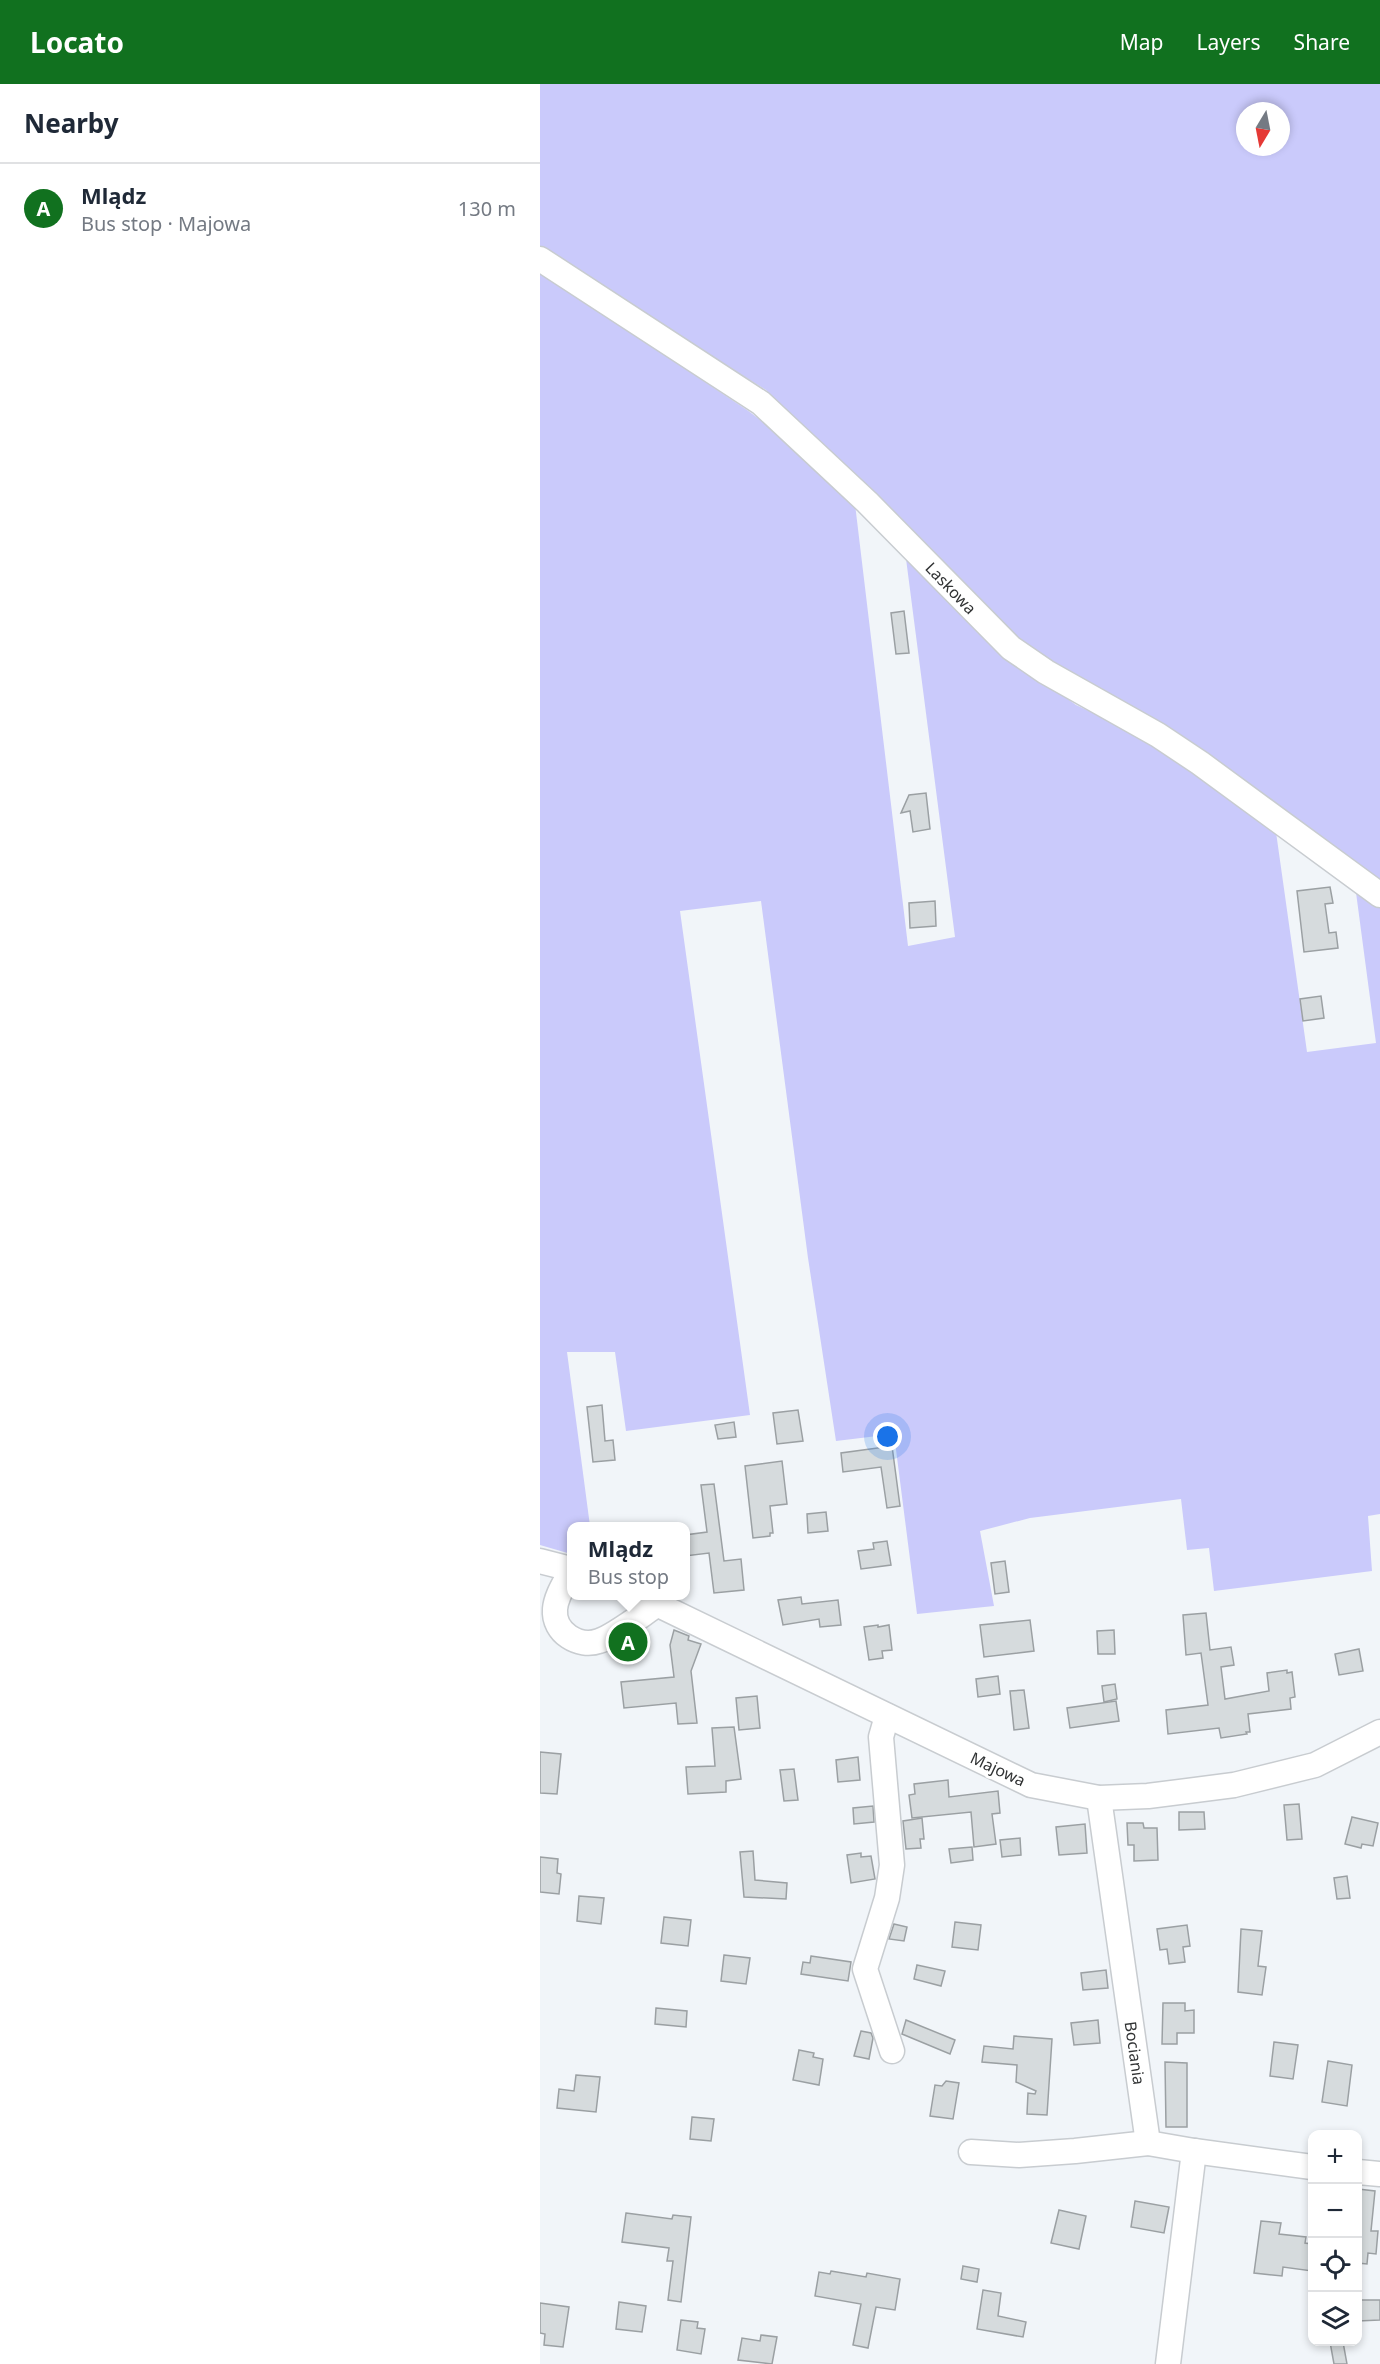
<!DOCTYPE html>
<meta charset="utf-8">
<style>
:root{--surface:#fff;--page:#f6f6f7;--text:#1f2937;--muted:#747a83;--line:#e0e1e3;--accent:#11711f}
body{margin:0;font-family:"Noto Sans",sans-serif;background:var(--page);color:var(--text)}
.controls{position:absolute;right:18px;bottom:18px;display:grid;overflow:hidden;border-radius:12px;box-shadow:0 3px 9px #0003}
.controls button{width:54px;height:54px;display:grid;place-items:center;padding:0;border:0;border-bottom:2px solid var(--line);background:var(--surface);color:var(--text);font:30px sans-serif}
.compass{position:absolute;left:696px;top:18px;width:54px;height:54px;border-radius:50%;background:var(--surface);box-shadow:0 3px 9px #0003;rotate:190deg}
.you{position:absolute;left:348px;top:1353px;width:21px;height:21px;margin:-15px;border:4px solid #fff;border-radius:50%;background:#1a73e8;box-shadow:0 0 0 9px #1a73e833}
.badge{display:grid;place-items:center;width:39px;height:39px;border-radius:50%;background:var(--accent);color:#fff;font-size:20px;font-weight:700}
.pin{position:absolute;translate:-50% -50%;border:3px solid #fff;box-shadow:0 2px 6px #0006}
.popup{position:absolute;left:27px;top:1438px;width:123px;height:78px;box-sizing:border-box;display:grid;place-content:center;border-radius:12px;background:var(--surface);filter:drop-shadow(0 2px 4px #0005);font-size:20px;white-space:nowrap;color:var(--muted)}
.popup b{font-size:22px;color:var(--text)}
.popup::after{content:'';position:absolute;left:50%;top:100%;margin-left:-12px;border:12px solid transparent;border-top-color:var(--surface)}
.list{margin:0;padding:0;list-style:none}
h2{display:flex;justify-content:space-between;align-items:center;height:78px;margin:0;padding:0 24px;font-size:26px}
h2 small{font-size:20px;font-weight:400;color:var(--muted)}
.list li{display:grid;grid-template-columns:39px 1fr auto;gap:18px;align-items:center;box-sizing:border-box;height:90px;padding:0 24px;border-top:2px solid var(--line)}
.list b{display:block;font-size:22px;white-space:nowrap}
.list p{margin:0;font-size:20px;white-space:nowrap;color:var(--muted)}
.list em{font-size:20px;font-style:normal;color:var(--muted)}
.icon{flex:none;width:33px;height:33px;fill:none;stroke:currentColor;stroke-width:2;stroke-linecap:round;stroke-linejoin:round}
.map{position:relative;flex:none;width:840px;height:2280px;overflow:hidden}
header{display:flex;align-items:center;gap:36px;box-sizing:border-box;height:84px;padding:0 30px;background:var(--accent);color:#fff}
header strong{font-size:28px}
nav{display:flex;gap:33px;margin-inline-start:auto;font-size:21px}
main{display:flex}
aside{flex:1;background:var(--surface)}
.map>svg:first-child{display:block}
.green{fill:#cacafb;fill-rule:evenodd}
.building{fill:#d6dbdd;stroke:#9ba0a3;stroke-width:1.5}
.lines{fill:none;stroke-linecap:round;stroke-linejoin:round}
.minor-casing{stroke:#c8ccd0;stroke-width:27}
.minor{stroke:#fff;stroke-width:24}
.labels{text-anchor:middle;stroke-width:6;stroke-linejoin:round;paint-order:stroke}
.street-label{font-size:16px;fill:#313334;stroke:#fff}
</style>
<header>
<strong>Locato</strong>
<nav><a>Map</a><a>Layers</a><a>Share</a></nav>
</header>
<main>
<aside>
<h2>Nearby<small></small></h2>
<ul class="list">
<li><span class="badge">A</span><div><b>Mlądz</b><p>Bus stop · Majowa</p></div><em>130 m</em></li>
</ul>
</aside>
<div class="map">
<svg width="840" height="2280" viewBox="0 0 840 2280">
<rect width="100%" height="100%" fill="#f1f5f9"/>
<!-- green -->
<g class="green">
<path d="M0,0H840V799L479,555L360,435L254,336L226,306L0,165ZM705,27H741V63H705Z"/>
<polygon points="0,188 207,326 255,362 315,420 368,862 415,853 365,467 477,578 536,621 586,644 735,741 767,968 836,959 815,801 840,821 840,1430 828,1432 832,1487 674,1507 669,1464 647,1466 641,1415 490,1434 440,1447 454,1522 377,1530 354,1350 296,1357 268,1174 221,817 140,827 210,1331 86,1347 75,1268 27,1268 50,1442 31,1442 31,1470 0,1461"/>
</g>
<!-- building -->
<g class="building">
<polygon points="364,527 369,569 356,570 351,529"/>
<polygon points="386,709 390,745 373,748 370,727 361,729 369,711"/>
<polygon points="790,803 793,819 785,820 789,849 796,848 798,864 764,868 757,807"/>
<polygon points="395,817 396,842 370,844 369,819"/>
<polygon points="781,912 784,934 763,937 760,915"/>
<polygon points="62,1321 65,1357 73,1356 75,1376 53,1378 47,1323"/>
<polygon points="258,1326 263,1357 237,1360 233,1329"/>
<polygon points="194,1338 196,1353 178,1355 175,1341"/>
<polygon points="352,1362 360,1422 347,1424 341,1383 303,1388 301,1369"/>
<polygon points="242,1377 247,1420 230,1422 233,1449 230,1449 230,1452 213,1454 205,1382"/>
<polygon points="174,1400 184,1477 201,1475 204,1506 174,1509 169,1469 145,1472 145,1451 167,1448 161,1401"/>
<polygon points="286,1428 288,1447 268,1449 267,1430"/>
<polygon points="347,1457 351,1481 321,1485 318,1467 334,1465 333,1459"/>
<polygon points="465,1477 469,1508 455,1510 451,1479"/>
<polygon points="261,1513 262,1520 298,1516 301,1541 280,1543 279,1535 243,1541 238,1516"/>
<polygon points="666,1529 670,1566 691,1563 694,1581 681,1583 685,1615 729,1607 727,1589 747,1586 747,1589 752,1588 755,1613 750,1614 751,1625 708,1630 710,1648 706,1648 707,1650 681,1654 679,1644 628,1650 626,1626 668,1621 661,1569 646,1571 643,1531"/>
<polygon points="490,1536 494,1567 444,1573 440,1541"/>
<polygon points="338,1541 338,1543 349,1541 352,1566 342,1567 343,1574 329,1576 324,1543"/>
<polygon points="134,1546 149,1552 148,1556 161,1560 151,1587 157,1639 138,1640 136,1619 84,1624 81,1598 134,1593 130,1561"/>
<polygon points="574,1546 575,1570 558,1570 557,1547"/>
<polygon points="819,1565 823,1587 799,1591 795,1570"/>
<polygon points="458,1592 460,1610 438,1613 436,1595"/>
<polygon points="575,1600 577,1615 564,1618 562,1602"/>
<polygon points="484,1606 489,1644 474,1646 470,1607"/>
<polygon points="217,1612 220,1644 199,1646 196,1614"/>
<polygon points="576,1617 579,1637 530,1644 527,1624"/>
<polygon points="194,1643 201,1695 186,1697 186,1708 148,1710 146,1683 175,1682 172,1644"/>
<polygon points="0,1668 21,1670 17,1710 0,1709"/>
<polygon points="318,1673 320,1696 298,1698 296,1676"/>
<polygon points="254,1685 258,1716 244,1717 240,1686"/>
<polygon points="408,1696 409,1713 458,1707 460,1729 452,1730 456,1760 434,1763 431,1728 372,1734 369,1711 375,1710 374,1700"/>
<polygon points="759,1720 762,1755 747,1756 744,1721"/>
<polygon points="333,1722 334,1738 314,1740 313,1724"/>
<polygon points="639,1728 664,1728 665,1745 639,1746"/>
<polygon points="812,1733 838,1739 833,1762 822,1760 821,1764 805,1760"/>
<polygon points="382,1734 384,1755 380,1755 381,1764 366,1765 363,1737"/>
<polygon points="587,1739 603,1739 604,1744 617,1744 618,1776 594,1777 594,1761 588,1761"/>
<polygon points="545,1740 547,1769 519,1771 516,1743"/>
<polygon points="480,1754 481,1771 462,1773 460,1756"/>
<polygon points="432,1763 433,1776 411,1779 409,1765"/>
<polygon points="213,1767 215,1796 247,1799 246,1815 204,1813 200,1768"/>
<polygon points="321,1769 321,1773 331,1772 335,1795 311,1799 307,1771"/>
<polygon points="0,1773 18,1775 17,1789 21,1790 19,1810 0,1808"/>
<polygon points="807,1792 810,1814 797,1815 794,1794"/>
<polygon points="39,1812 64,1814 61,1840 37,1837"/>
<polygon points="124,1833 151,1836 148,1862 121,1859"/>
<polygon points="415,1838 441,1841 438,1866 412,1863"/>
<polygon points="354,1840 367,1843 364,1857 349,1855"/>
<polygon points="647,1841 650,1862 643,1863 645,1878 629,1880 627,1865 620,1866 617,1845"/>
<polygon points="701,1845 722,1847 718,1882 726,1883 722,1911 698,1908"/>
<polygon points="184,1871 210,1874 206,1900 181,1897"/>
<polygon points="271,1872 311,1878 308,1897 261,1890 263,1878 270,1879"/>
<polygon points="377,1881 405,1887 401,1902 374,1895"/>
<polygon points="566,1886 568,1904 543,1906 541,1889"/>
<polygon points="623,1919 645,1919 645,1927 654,1926 654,1949 637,1949 637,1960 622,1960"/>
<polygon points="116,1924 147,1927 146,1943 115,1940"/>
<polygon points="366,1936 415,1956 410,1970 362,1950"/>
<polygon points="558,1936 560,1959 534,1961 531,1939"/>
<polygon points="321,1947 331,1949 333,1954 329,1975 314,1972"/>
<polygon points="474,1952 512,1955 507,2031 487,2030 488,2009 495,2010 496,2007 476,1998 477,1981 442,1978 444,1962 473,1965"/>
<polygon points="734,1958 758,1961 753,1995 730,1992"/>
<polygon points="259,1966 274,1969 273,1973 283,1975 279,2001 253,1996"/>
<polygon points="788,1977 812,1981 807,2022 782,2018"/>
<polygon points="625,1978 647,1979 647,2043 626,2043"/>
<polygon points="36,1991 60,1993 56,2028 17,2024 19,2005 34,2007"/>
<polygon points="406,1997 419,1999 413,2035 390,2032 395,2001 402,2002"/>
<polygon points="152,2033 174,2035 171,2057 150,2055"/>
<polygon points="818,2105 835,2107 831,2147 838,2147 836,2170 828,2169 827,2180 818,2179"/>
<polygon points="595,2117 629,2123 624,2149 591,2143"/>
<polygon points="519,2126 546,2132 539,2165 511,2159"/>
<polygon points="86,2129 132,2135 133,2131 151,2133 141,2218 128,2216 133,2177 127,2177 129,2164 82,2158"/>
<polygon points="721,2137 741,2139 739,2150 766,2153 765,2159 772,2160 772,2187 743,2183 742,2192 714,2189"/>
<polygon points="423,2182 439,2185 437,2198 421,2195"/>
<polygon points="291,2187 326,2193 327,2189 360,2195 355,2226 336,2223 328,2264 313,2261 321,2220 275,2212 279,2188 290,2190"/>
<polygon points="443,2206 461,2209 458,2232 486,2238 483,2253 437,2245"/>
<polygon points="818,2216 840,2216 840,2236 818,2237"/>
<polygon points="79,2218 106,2222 102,2248 76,2245"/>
<polygon points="0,2219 29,2223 23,2263 4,2261 5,2250 0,2249"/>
<polygon points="141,2236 158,2238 157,2244 165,2245 161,2270 137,2266"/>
<polygon points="221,2251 237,2253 232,2280 198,2276 202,2254 220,2257"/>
<polygon points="790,2258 803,2258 807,2280 794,2280"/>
</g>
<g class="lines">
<!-- minor casing -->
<g class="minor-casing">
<g id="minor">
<polyline points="0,175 221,319 327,418 471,564 506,588 618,651 660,679 840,811"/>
<polyline points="0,1477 31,1485"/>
<path d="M31,1487C25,1499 16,1512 15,1525C13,1549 39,1564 59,1557C73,1553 104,1529 118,1520"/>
<polyline points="100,1512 491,1701 559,1714 608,1712 694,1701 775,1681 840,1648"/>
<polyline points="347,1632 341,1653 352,1781 347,1814 325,1885 352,1967"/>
<polyline points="559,1714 608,2059 654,2067 772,2083"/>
<polyline points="431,2068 479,2071 535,2067 608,2059"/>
<polyline points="818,2088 840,2090"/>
<polyline points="628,2280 654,2067"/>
</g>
</g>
<!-- minor -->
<use href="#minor" class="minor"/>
</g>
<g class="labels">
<!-- street labels -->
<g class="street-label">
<text transform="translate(411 504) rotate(46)" y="6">Laskowa</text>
<text transform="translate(458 1685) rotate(25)" y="6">Majowa</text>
<text transform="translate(595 1969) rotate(82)" y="6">Bociania</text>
</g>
</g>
</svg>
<div class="controls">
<button>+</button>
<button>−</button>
<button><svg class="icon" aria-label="locate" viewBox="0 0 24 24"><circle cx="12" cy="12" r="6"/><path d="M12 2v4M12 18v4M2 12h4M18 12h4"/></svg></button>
<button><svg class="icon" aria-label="layers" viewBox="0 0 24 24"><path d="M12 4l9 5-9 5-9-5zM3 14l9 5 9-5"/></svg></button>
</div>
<svg class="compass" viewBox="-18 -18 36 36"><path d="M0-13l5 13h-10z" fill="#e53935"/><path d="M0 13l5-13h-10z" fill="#747a83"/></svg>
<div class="you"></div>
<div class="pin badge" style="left:88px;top:1558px">A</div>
<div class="popup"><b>Mlądz</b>Bus stop</div>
</div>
</main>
